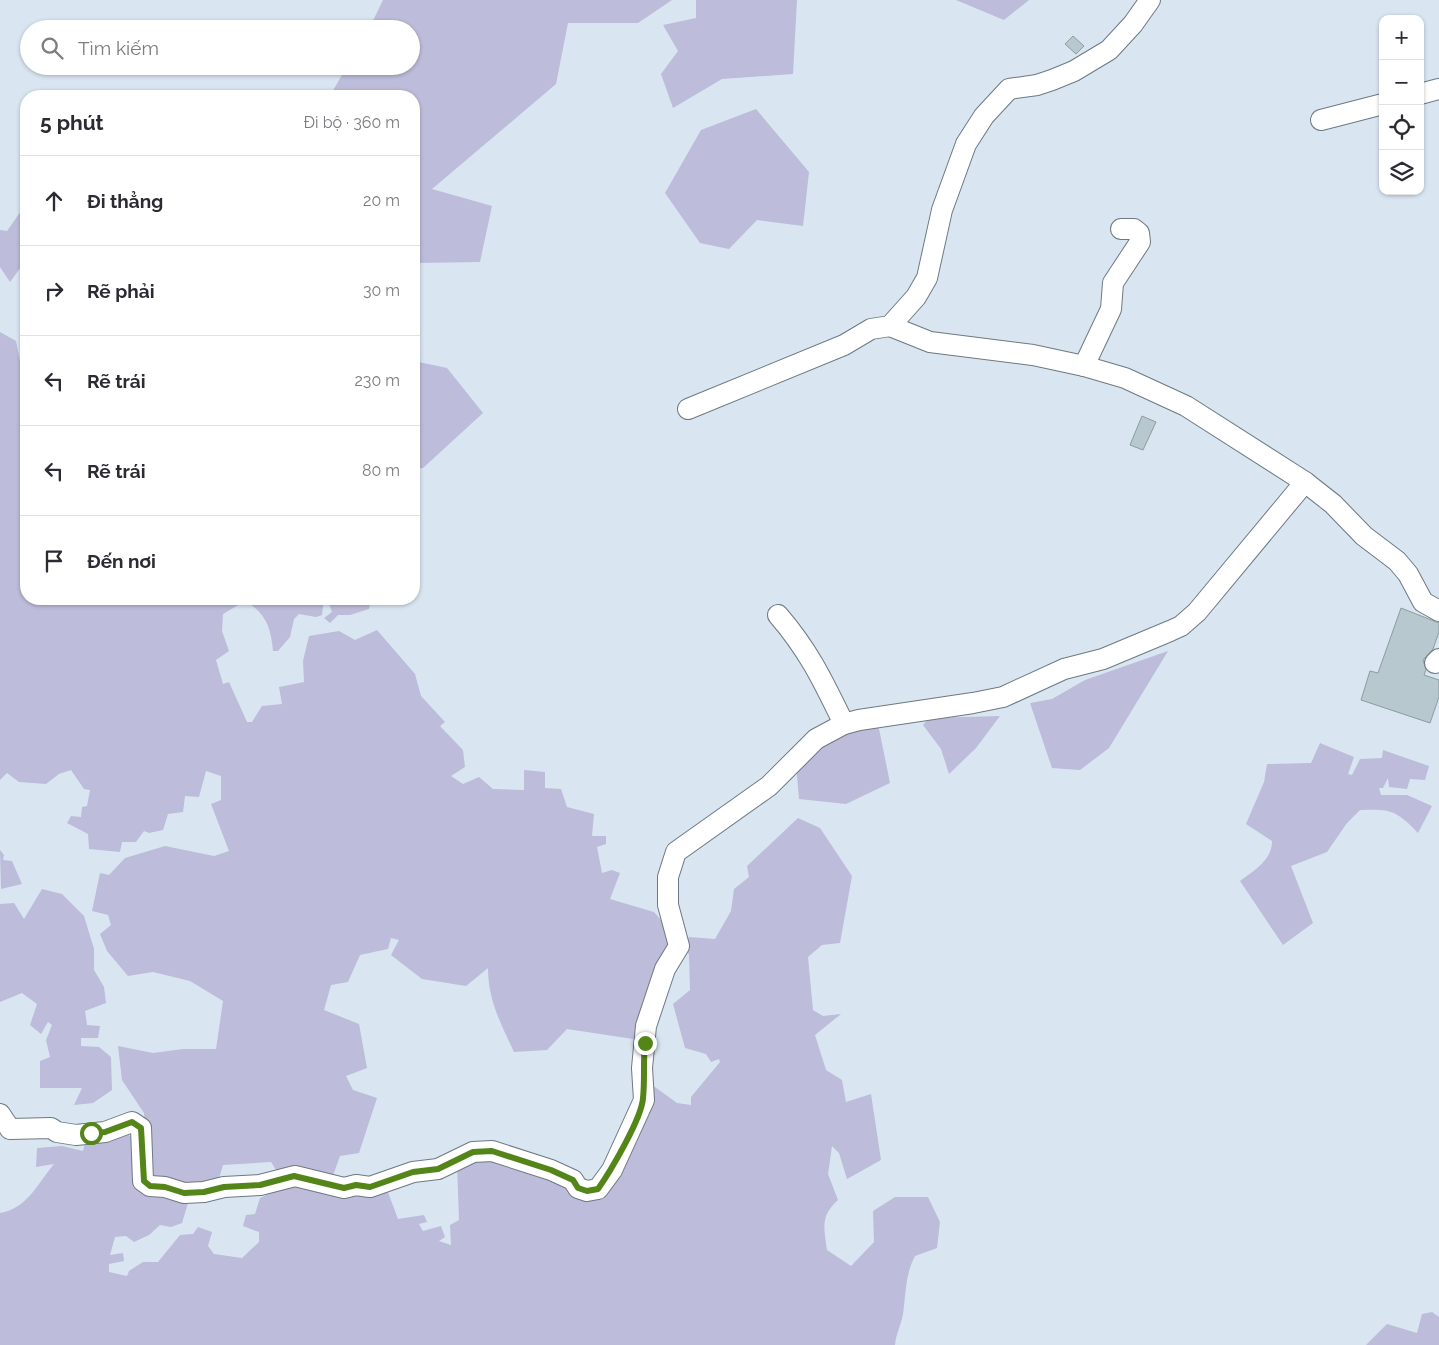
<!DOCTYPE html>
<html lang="vi">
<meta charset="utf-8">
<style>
:root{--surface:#fff;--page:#f2f2f3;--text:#2b2b33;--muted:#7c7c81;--line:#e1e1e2}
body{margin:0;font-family:Raleway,sans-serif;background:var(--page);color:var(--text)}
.controls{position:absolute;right:15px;top:15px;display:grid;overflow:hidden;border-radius:10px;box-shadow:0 1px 4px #0004}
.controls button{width:45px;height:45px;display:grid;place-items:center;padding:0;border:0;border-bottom:1px solid var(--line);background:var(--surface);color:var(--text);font:25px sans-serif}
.stop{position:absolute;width:15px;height:15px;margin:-11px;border:4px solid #548519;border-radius:50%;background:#fff}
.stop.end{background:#548519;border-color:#fff;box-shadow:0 1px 5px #0008}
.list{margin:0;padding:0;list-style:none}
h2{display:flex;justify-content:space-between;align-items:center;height:65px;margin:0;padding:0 20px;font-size:21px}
h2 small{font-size:16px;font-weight:400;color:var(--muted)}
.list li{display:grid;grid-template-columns:32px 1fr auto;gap:15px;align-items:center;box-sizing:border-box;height:90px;padding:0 20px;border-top:1px solid var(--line)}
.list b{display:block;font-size:19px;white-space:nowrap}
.list em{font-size:16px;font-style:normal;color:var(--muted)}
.icon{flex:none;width:28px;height:28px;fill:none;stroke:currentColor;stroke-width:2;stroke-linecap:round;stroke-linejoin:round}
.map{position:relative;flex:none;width:1439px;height:1345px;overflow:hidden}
.search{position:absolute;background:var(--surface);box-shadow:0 1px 4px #0004;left:20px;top:20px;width:400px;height:55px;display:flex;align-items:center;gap:12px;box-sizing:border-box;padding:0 18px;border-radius:28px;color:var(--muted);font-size:19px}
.panel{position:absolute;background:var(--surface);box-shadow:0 1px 4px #0004;left:20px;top:90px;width:400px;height:515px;border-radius:20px}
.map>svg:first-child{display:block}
.green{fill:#bdbcda}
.building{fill:#b7c8ce;stroke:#8c9ca1}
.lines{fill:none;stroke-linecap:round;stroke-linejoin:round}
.minor-casing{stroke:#6d7982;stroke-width:22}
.minor{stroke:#fff;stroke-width:20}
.route{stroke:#548519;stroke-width:6}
</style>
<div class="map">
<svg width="1439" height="1345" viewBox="0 0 1439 1345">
<rect width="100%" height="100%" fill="#d9e6f1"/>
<!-- green -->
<g class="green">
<polygon points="383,0 672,0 638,23 568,23 556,84 432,189 492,206 480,262 414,263 414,96 330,96 347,66 411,66 411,29 369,29"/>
<polygon points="696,0 797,0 793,74 722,79 673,108 661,74 678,51 663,25 696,18"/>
<polygon points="956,0 1029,0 1004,20"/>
<polygon points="756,109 809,172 803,226 757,220 729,249 700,243 665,193 701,130"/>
<polygon points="26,176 26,260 10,282 0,267 0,230 7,231 21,211 21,178"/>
<path d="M0,332L16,341L23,376L26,378V599H371L369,609L350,615H338L330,623L324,618L332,612L329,604L323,605L322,615L316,617L299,614L294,619L290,637L278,651H273C271,628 266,613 245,601L223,614L222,631L229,651L216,660L223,684L229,682L247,722H252L262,706L282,704L279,687L304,682L303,661L309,636L339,631L355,640L377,630L415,674L421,696L445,722L440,726L463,750L465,767L451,776L463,784L479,777L493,789L524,790V770L545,772V788L561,789L567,807L594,814L592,836H606V844L597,847L602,873L612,870L620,873L610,899L654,912L667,927L670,949L633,1039L567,1029L547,1050L514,1052C501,1024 488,1000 488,968L466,986L422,979L391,955L399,940L391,938L388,949L360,955L348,982L331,985L324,1010L359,1024L367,1068L346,1076L353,1090L377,1098L359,1153L340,1156L331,1181L278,1173L271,1162L223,1165L217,1185L147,1180L144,1113L122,1080L118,1046L153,1053L183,1049H216L223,1001L190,981L153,972L128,976L107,951L100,934L111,925L108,915L92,911L100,873L109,875L125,858L165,846L214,856L229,851L211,804L221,800V776L206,771L199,797L185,796L183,812L168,814L163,830L149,833L144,831L136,842H122L120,852L89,849L88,834L67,823L71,816L81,817L82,807L87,806L90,790L84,789L71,770L59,774L46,784L19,782L7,773L0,780Z"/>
<polygon points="414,361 447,368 483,413 423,468 414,469"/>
<polygon points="1168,651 1109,748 1080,770 1052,768 1030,703 1052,699 1085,680"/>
<polygon points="1000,716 976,748 949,774 941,749 923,725 929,718"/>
<polygon points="878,724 890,783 846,804 799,799 796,763 836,734"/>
<path d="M1320,743L1354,757L1348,774L1352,775L1360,759L1382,758L1383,750L1429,766L1425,780L1410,779L1407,789L1389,787L1388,778L1383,788H1379L1381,795H1407L1432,806L1418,833C1396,810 1391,809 1360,810L1347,823L1327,852L1291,866L1313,923L1283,945L1240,881C1255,870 1272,860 1272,841L1246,824L1264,782L1267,764L1311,763Z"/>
<path d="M798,818L820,828L852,876L840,943L822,945L808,957L813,1010L823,1016L841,1014L815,1035L826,1070L842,1080L846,1102L871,1094L881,1160L847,1179L839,1153L832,1146L828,1174L838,1200C820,1216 824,1228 827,1250L851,1266L874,1242L873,1211L895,1197H928L940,1222L937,1248L915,1256C905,1275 906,1294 903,1314C901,1325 896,1334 895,1345H0V1213C27,1209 38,1183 54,1164L36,1167L37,1148L62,1146L83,1151L86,1139L124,1129L138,1146L139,1184L164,1192L188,1203L182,1223L171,1227L160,1225L149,1235L134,1242L126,1236L115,1237L110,1255L123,1253L124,1261L109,1264V1272L127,1276L129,1271L143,1262H158L180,1235L193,1234L198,1227L212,1232L208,1246L214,1254L242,1258L259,1242V1232L243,1226L246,1215L255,1214L260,1198L282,1188L303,1186L386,1187L398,1219L424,1215L427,1222L419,1224L423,1231L441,1226L445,1237L439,1241L451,1245L450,1225L459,1220L457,1164L492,1157L589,1196L648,1082L677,1103L691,1105V1097L720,1062L719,1059L711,1062L706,1054L685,1048L673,1004L690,990L689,955L684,944L689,937L715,939L731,911L734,889L749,877L747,866Z"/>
<polygon points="0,850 4,855 3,860 12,861 22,884 1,889"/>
<polygon points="42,889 62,894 84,916 94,949 94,970 104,987 106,1003 85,1011 87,1025 100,1026 98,1038 81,1038 81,1046 99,1047 111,1057 112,1090 93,1103 74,1105 82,1088 40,1088 40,1061 50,1057 46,1040 52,1025 48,1022 41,1034 30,1025 37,1004 22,993 0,1002 0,904 14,903 24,919"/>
<polygon points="1432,1312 1439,1317 1439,1345 1366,1345 1387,1324 1417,1333 1422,1314"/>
</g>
<!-- building -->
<g class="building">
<polygon points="1073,36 1084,46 1076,54 1065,44"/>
<polygon points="1142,416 1156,422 1143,450 1130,445"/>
<polygon points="1401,608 1439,623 1439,632 1433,649 1423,660 1426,670 1424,675 1439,680 1439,697 1430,723 1361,700 1370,671 1378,673"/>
</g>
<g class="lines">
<!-- minor casing -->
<g class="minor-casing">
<g id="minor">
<polyline points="1420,94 1439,89"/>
<polyline points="1321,120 1383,104"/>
<polyline points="890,326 930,342 1033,355 1084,366 1125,378 1186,406 1305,482 1333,504 1364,536 1397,561 1408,574 1423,602 1439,611"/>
<polyline points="1084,366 1111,309 1113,283 1140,242 1139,233 1134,229 1121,229"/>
<polyline points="688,409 844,345 871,329 890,326 916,297 927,278 942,210 966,144 984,116 1009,89 1037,85 1052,80 1074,71 1109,50 1133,24 1150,0"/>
<path d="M778,615C809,651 823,681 844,724"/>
<polyline points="1435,663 1439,659"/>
<polyline points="0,1114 10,1129 51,1128 57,1132 76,1135 105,1132 132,1122 141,1128 143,1181 150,1186 165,1187 184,1193 204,1192 224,1187 260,1185 295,1176 344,1188 356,1185 370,1187 413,1172 438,1169 473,1152 492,1151 551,1170 573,1180 578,1188 587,1191 598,1189 612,1170 644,1100 642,1068 646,1026 665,969 679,946 668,905 668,877 676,852 769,786 816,739 844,724 859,720 973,703 1003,697 1064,669 1103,659 1170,631 1181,626 1197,612 1305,482"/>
</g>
</g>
<!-- minor -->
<use href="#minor" class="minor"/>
</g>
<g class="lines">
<!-- route -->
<path class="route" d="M91,1133L105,1132L132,1122L141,1128L144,1181L150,1186L165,1187L184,1193L204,1192L224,1187L260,1185L294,1176L344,1188L356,1185L370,1187L413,1172L438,1169L473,1152L492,1151L551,1170L573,1180L578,1188L587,1191L598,1189C610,1172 642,1118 643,1098C645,1080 643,1062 645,1043"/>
</g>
</svg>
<div class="controls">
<button>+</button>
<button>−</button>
<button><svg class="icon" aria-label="locate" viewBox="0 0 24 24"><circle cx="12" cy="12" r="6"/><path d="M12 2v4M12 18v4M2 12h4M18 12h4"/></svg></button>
<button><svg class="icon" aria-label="layers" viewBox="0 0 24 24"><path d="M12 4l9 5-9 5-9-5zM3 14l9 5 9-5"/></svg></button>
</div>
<div class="stop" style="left:91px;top:1133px"></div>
<div class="stop end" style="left:645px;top:1043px"></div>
<div class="search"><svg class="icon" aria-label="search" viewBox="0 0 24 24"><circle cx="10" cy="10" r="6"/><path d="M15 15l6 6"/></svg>Tìm kiếm</div>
<section class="panel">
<h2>5 phút<small>Đi bộ · 360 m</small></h2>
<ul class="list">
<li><svg class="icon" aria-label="ahead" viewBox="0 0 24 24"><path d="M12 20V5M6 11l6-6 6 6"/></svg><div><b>Đi thẳng</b></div><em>20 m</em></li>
<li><svg class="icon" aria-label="right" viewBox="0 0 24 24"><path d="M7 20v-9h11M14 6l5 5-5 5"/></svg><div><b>Rẽ phải</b></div><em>30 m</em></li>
<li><svg class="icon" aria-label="left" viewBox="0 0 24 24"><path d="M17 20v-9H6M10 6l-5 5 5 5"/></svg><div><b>Rẽ trái</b></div><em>230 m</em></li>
<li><svg class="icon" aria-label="left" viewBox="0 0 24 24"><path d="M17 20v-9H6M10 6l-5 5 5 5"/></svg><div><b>Rẽ trái</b></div><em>80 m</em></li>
<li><svg class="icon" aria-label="arrive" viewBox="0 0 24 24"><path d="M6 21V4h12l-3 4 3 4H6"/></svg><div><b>Đến nơi</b></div></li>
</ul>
</section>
</div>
